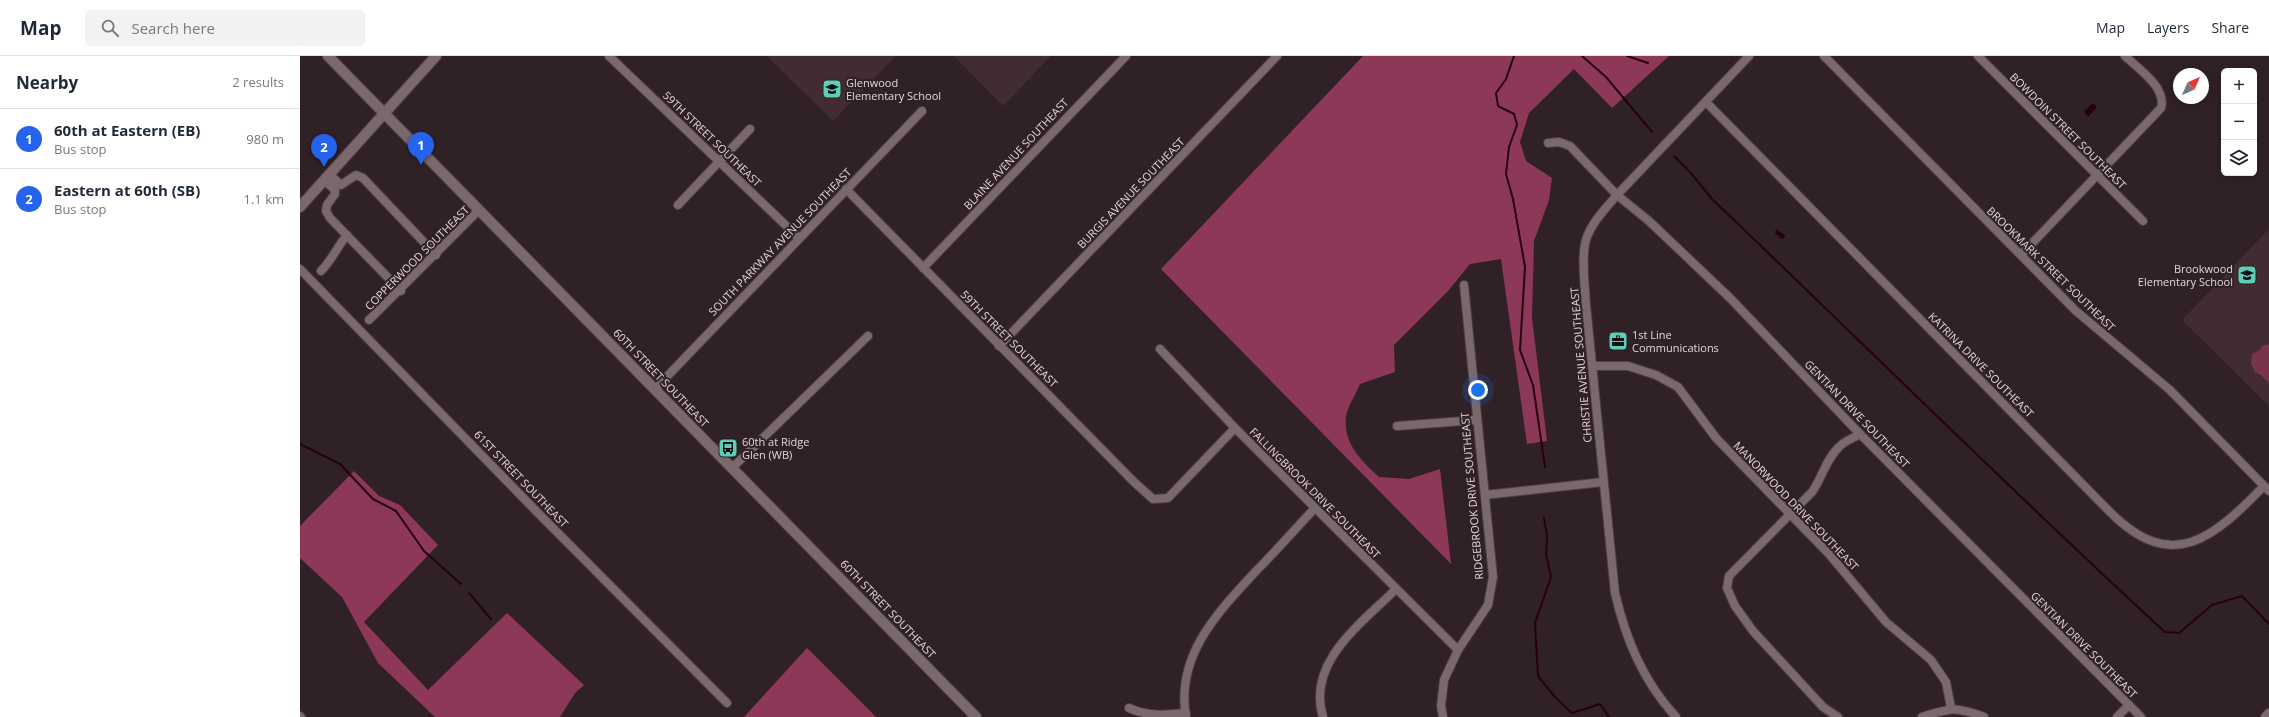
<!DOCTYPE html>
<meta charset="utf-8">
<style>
:root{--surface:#fff;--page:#f2f2f3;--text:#1f2937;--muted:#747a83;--line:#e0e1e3;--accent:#2563eb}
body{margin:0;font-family:"Open Sans",sans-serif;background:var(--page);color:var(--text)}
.controls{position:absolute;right:12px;top:12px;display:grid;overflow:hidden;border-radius:6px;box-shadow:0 2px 10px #0003}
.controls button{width:36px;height:36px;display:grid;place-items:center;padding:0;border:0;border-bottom:1px solid var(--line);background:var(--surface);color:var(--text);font:20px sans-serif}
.compass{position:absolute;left:1873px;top:12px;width:36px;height:36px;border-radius:50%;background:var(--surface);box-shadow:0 2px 10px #0003;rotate:45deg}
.you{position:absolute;left:1178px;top:334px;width:14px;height:14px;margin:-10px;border:3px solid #fff;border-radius:50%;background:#1a73e8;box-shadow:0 0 0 6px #1a73e833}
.badge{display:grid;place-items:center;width:26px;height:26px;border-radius:50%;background:var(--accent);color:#fff;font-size:13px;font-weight:700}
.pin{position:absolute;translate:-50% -33px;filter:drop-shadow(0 1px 2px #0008)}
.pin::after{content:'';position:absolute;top:21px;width:14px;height:12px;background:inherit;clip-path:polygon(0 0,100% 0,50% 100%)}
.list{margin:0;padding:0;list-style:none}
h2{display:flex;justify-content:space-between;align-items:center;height:52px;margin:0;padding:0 16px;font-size:17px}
h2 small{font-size:13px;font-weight:400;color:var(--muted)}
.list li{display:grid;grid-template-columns:26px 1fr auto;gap:12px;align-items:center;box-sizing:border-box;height:60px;padding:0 16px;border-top:1px solid var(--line)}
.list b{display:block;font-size:15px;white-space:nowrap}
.list p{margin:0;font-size:13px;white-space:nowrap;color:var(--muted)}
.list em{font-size:13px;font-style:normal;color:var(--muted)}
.icon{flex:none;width:22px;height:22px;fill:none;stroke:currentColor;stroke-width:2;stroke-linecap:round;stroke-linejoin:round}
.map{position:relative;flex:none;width:1969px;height:661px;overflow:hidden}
header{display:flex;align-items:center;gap:24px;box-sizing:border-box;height:56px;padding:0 20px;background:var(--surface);border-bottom:1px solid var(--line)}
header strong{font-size:19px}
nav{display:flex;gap:22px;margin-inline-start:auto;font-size:14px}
.search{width:280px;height:36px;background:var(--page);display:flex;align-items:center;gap:10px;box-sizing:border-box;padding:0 14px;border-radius:6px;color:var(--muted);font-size:15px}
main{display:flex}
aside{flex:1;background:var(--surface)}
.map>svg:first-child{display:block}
.built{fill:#412c32}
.green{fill:#78344d}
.forest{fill:#8e3859}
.water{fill:#26000f}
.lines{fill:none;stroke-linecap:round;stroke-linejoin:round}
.stream{stroke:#26000f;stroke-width:2}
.street-casing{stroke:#4c3f43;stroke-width:10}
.secondary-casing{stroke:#4c3f43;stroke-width:12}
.street{stroke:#7a686d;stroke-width:8}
.secondary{stroke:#7a686d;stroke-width:10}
.labels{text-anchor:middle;stroke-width:4;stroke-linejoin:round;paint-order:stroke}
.poi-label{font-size:11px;fill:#e0d5d8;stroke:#302126;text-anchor:start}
.street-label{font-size:11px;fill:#e0d5d8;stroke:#302126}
</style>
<header>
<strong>Map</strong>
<div class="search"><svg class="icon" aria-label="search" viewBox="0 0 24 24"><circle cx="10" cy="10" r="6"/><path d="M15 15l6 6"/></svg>Search here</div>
<nav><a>Map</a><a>Layers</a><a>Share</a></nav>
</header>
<main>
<aside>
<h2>Nearby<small>2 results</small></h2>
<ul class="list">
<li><span class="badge">1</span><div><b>60th at Eastern (EB)</b><p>Bus stop</p></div><em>980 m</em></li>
<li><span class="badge">2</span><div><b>Eastern at 60th (SB)</b><p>Bus stop</p></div><em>1.1 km</em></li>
</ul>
</aside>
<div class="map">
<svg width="1969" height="661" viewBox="0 0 1969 661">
<rect width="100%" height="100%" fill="#302126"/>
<!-- built -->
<g class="built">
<polygon points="467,0 596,0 533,65"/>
<polygon points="654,0 751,0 703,50"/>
<polygon points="1969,173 1969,350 1882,264"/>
</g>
<!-- green -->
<polygon class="green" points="1969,288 1969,328 1961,319 1955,316 1951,307 1952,298 1960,294 1962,290"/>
<!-- forest -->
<g class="forest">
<path d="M1063,0H1369L1312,52L1274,13L1229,57L1220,86L1226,105L1252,122L1249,144L1234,185L1232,262L1247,385L1227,388L1201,203L1170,208L1148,235L1094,289L1095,316L1060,328C1056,338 1048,350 1046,360C1043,388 1061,404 1079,421L1109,423L1140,413L1151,508L861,213Z"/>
<polygon points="54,415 79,440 100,449 138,489 64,566 128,634 207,557 284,629 275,637 260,661 135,661 78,607 42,541 0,502 0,470"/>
<polygon points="507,592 576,661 444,661"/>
</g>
<!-- water -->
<g class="water">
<polygon points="1793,47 1797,51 1788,61 1784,55"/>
<polygon points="1476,173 1485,179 1484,182 1482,183 1475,177"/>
</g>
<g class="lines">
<!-- stream -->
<g class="stream">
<polyline points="1214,0 1206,23 1196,37 1198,50 1214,58 1217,69 1209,91 1206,118 1213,143 1225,211 1220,294 1233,329 1245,411"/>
<polyline points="1282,0 1306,21 1352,76"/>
<polyline points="1327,0 1348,7"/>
<path d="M1374,100L1391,117L1412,143C1563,287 1711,435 1865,576L1879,577L1912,549L1942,540L1969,568"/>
<polyline points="0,388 40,408 73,443 96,455 124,495 161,528"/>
<polyline points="1244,462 1247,480 1246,498 1251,521 1235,567 1238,620 1255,641 1272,657 1300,648 1309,661"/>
<polyline points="169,537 191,563"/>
</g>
<!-- street casing -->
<g class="street-casing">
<g id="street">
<polyline points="309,0 499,182"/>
<polyline points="1524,0 1776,255 1870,334 1969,435"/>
<polyline points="1678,0 1843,165"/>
<path d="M1406,46L1810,456C1873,519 1914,481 1964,430"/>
<polyline points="1248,87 1259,86 1270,90 1317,139 1349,165 1429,241 1560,378 1841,661"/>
<polyline points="30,119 41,129 56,119 63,122 136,199"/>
<polyline points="25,125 35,134 35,138 27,149 26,155 30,162 101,235"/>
<polyline points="546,133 834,426 853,443 868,442 935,372"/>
<polyline points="378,149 450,73"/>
<path d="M1721,199L1861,52C1867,32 1839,13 1825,0"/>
<polyline points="623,212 826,0"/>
<polyline points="0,213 240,459 427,647"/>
<path d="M21,215C32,204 37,191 47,179"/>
<polyline points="69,264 179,154"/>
<polyline points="699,290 977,0"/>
<polyline points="860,293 935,372 1158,594"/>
<polyline points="1293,310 1328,310 1356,319 1378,331 1416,382 1529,498 1586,566 1631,604 1646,626 1651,652"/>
<polyline points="355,333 622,55"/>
<polyline points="1097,370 1176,364"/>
<polyline points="432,412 568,280"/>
<polyline points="1185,439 1303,426"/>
<path d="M829,652C849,661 865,659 886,657"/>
<polyline points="0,660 1,661"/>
<path d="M886,661C875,599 919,555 957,514C977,494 996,472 1015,452"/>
<path d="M1023,661C1006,606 1062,567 1096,533"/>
<polyline points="1143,661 1141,650 1144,624 1158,594 1188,549 1193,521 1164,229"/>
<path d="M1376,661C1343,625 1326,584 1315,537L1286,249C1285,232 1281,200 1286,184C1291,167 1306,152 1317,139L1449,0"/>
<path d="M1538,661L1523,651L1453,575L1435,550L1427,532L1429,520L1512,436C1522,422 1526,403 1539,391C1544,385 1554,382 1560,378"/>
<path d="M1622,661C1650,652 1656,650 1684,661"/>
<polyline points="1817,661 1829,649"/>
</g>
</g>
<!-- secondary casing -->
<g class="secondary-casing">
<g id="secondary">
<polyline points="28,0 676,661"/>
<polyline points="0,151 136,0"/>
<polyline points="1966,661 1969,658"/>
</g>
</g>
<!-- street -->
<use href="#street" class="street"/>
<!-- secondary -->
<use href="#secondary" class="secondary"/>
</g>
<!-- icons -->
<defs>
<g id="school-square" transform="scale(1)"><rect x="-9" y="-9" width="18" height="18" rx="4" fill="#5dceb9" stroke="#302126"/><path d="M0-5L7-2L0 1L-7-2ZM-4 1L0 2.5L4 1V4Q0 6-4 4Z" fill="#111"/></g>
<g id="office-square" transform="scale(1)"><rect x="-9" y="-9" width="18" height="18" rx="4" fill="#5dceb9" stroke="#302126"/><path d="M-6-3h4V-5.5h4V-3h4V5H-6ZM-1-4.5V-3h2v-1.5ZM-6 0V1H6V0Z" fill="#111"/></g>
<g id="bus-square" transform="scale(1)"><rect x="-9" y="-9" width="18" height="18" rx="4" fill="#5dceb9" stroke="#302126"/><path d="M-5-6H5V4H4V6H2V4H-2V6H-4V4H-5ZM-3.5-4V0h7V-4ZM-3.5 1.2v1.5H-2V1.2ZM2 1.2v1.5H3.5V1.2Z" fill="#111"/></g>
</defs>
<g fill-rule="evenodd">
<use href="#school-square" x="532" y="33"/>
<use href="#school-square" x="1947" y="219"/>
<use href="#office-square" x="1318" y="285"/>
<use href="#bus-square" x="428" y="392"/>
</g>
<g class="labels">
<!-- poi labels -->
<g class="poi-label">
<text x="546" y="31">Glenwood<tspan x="546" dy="13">Elementary School</tspan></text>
<text x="1933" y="217" text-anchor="end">Brookwood<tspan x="1933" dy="13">Elementary School</tspan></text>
<text x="1332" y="283">1st Line<tspan x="1332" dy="13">Communications</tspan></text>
<text x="442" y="390">60th at Ridge<tspan x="442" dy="13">Glen (WB)</tspan></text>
</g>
<!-- street labels -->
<g class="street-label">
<text transform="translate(1768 75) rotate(45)" y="4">BOWDOIN STREET SOUTHEAST</text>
<text transform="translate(412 83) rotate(44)" y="4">59TH STREET SOUTHEAST</text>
<text transform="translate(716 98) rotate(-47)" y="4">BLAINE AVENUE SOUTHEAST</text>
<text transform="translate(831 137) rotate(-46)" y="4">BURGIS AVENUE SOUTHEAST</text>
<text transform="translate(480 186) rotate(-46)" y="4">SOUTH PARKWAY AVENUE SOUTHEAST</text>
<text transform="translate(117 202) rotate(-45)" y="4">COPPERWOOD SOUTHEAST</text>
<text transform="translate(1751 213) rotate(44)" y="4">BROOKMARK STREET SOUTHEAST</text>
<text transform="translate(709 283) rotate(45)" y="4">59TH STREET SOUTHEAST</text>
<text transform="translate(1281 309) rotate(-95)" y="4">CHRISTIE AVENUE SOUTHEAST</text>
<text transform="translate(1681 309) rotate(45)" y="4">KATRINA DRIVE SOUTHEAST</text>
<text transform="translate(361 322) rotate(46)" y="4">60TH STREET SOUTHEAST</text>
<text transform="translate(1557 358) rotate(46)" y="4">GENTIAN DRIVE SOUTHEAST</text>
<text transform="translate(221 423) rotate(46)" y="4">61ST STREET SOUTHEAST</text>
<text transform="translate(1015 437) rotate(45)" y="4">FALLINGBROOK DRIVE SOUTHEAST</text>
<text transform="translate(1172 440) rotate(-95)" y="4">RIDGEBROOK DRIVE SOUTHEAST</text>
<text transform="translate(1496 450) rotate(46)" y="4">MANORWOOD DRIVE SOUTHEAST</text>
<text transform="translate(588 553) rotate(46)" y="4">60TH STREET SOUTHEAST</text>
<text transform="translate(1784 589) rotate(45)" y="4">GENTIAN DRIVE SOUTHEAST</text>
</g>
</g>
</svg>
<div class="controls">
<button>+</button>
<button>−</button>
<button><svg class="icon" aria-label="layers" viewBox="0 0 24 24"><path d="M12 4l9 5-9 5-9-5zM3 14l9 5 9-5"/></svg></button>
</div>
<svg class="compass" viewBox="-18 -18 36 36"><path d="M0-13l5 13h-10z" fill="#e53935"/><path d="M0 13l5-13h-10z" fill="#747a83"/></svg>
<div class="you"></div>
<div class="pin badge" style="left:121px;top:109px">1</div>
<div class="pin badge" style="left:24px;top:111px">2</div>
</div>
</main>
